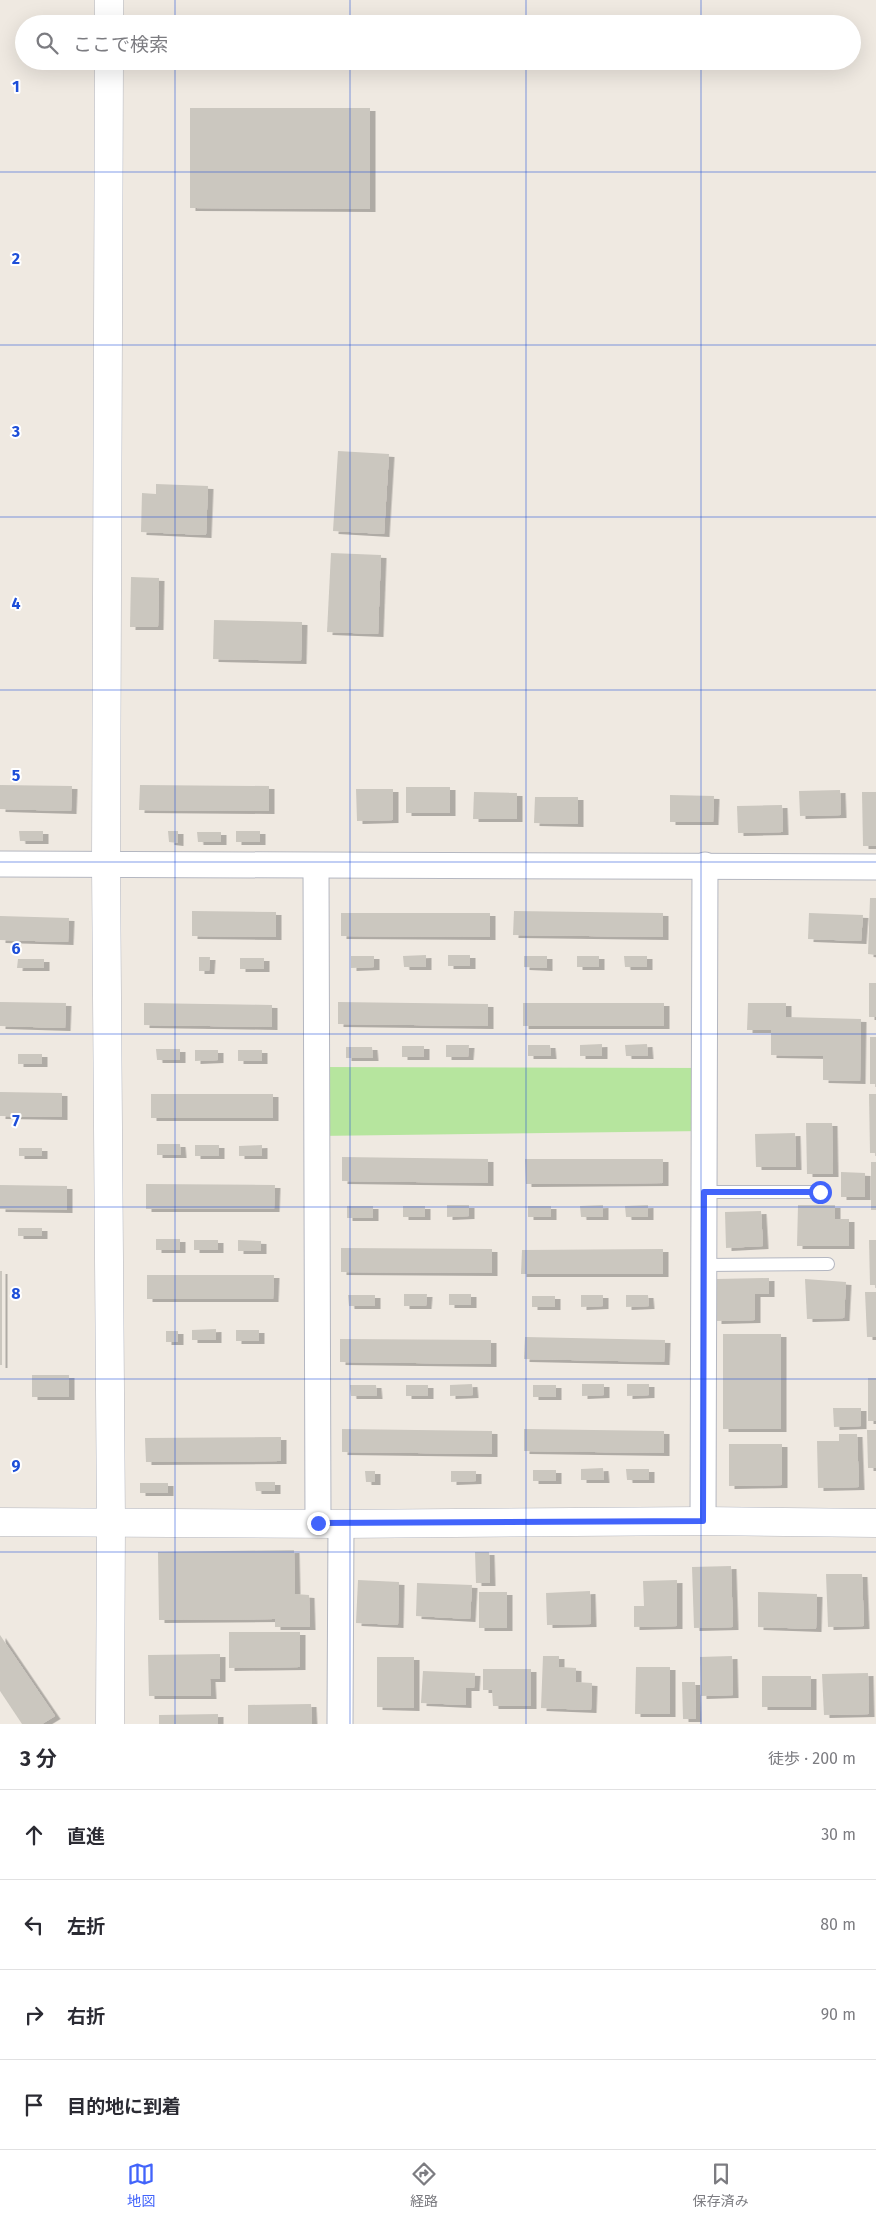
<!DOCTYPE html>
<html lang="ja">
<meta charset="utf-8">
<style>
:root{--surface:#fff;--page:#f2f2f3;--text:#2b2b33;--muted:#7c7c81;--line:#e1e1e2;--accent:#4264fb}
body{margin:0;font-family:"Fira Sans","Noto Sans JP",sans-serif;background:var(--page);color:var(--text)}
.stop{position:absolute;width:15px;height:15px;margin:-11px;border:4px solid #4264fb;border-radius:50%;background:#fff}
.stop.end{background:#4264fb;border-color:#fff;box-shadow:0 1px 5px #0008}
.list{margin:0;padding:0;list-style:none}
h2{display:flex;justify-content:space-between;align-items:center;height:65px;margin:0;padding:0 20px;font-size:21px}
h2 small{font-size:16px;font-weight:400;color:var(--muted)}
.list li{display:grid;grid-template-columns:32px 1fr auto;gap:15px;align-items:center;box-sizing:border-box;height:90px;padding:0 20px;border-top:1px solid var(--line)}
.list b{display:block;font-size:19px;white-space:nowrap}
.list em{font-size:16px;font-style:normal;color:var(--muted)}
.icon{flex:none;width:28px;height:28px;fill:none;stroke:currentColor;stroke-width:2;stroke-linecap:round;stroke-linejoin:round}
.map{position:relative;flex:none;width:876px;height:1724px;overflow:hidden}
.search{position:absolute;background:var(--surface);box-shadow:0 5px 20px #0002;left:15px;right:15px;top:15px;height:55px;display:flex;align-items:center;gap:12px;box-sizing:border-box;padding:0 18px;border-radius:28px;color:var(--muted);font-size:19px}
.sheet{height:425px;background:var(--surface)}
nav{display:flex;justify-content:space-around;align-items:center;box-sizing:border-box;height:70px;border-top:1px solid var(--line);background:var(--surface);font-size:14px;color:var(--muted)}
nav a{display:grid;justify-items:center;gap:2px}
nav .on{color:var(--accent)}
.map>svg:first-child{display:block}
.green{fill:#b6e59e}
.building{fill:#cbc7bf;filter:url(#shadow)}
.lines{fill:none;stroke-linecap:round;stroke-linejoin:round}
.lane-casing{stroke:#b4b7c1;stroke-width:14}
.street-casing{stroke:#b4b7c1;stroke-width:27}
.secondary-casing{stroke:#b4b7c1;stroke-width:29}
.lane{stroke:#fff;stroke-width:12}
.street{stroke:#fff;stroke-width:25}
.secondary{stroke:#fff;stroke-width:28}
.route{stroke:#4264fb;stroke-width:6}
.grid{fill:none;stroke:#1d4ed8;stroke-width:1;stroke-opacity:0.55}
.grid-label{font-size:16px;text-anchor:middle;font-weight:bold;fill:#1d4ed8;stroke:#fff;stroke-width:4;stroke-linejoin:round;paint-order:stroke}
</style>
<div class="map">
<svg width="876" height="1724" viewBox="0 0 876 1724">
<defs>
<filter id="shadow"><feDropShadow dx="5.5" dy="3" stdDeviation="0" flood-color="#0004"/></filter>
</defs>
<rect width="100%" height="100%" fill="#efe9e1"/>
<!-- green -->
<polygon class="green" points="316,1067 705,1068 704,1131 317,1136"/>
<!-- building -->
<g class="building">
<polygon points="190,108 370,108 370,209 190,208"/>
<polygon points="338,451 389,454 384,534 333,531"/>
<polygon points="156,484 208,486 206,535 141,532 142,493 156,494"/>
<polygon points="331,553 381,555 378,634 327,632"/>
<polygon points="131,577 159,578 158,627 130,627"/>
<polygon points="214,620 302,622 301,661 213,659"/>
<polygon points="0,785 72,786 71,811 0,809"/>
<polygon points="140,785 269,786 269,811 139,810"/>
<rect x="406" y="787" width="44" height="26"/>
<polygon points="356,789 393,789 393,820 357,821"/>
<polygon points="840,790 841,815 800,816 799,791"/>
<polygon points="474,792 517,793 517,819 473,819"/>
<polygon points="862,792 876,792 876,846 863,846"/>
<polygon points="670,795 714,796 713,822 670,822"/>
<polygon points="535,797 578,797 578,824 534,823"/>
<polygon points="782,805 783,832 738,833 737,806"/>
<polygon points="19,831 43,831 43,841 20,841"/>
<polygon points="168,831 178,831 178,843 169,842"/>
<rect x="236" y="831" width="24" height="11"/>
<polygon points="197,832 221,832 221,842 198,842"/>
<polygon points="870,898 876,898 876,955 868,954"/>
<polygon points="192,911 276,912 276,937 192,936"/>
<polygon points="514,911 663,913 663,937 513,935"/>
<polygon points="341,913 490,913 490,937 341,936"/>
<polygon points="809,913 863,915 861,941 808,939"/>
<polygon points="0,916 69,918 68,942 0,940"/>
<polygon points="426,955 426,967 404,967 403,956"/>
<rect x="448" y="955" width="22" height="11"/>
<polygon points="351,956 374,956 374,967 351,968"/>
<polygon points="524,956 547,956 547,968 524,967"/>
<rect x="577" y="956" width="22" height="11"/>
<polygon points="624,956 647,956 647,967 625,967"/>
<polygon points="199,957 210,957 209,971 199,971"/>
<rect x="240" y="958" width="24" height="11"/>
<polygon points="18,959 44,959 44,968 17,968"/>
<rect x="869" y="983" width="7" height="34"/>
<polygon points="0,1002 66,1003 65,1028 0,1026"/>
<polygon points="338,1002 488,1004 488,1026 338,1024"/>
<polygon points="144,1003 272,1005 272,1027 144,1025"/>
<rect x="523" y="1003" width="141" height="23"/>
<polygon points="748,1003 786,1003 786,1017 861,1019 860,1081 823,1080 823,1056 771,1055 771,1030 747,1030"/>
<rect x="870" y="1037" width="6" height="47"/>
<polygon points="602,1044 602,1056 580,1056 580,1045"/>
<polygon points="647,1044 648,1056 626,1056 625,1045"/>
<polygon points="446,1045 469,1045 468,1057 446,1057"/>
<polygon points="528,1045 550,1045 551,1056 528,1056"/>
<rect x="402" y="1046" width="22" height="11"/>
<polygon points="346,1047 372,1047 373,1058 346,1058"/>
<polygon points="156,1049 180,1049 180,1060 157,1060"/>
<polygon points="195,1050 218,1050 218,1060 195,1061"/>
<rect x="238" y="1050" width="24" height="11"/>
<rect x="18" y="1054" width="24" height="10"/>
<polygon points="0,1092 62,1093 62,1117 0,1116"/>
<rect x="151" y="1094" width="122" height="24"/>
<polygon points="869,1094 876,1094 876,1153 870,1153"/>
<polygon points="806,1123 832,1123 833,1174 807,1174"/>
<polygon points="795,1133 796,1167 756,1167 755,1134"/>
<polygon points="157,1144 180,1144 181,1155 157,1155"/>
<rect x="195" y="1145" width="24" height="11"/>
<polygon points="262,1145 262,1156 239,1156 239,1146"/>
<rect x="19" y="1148" width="23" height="8"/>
<polygon points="342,1157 488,1159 488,1183 342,1181"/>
<polygon points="525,1159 663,1159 663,1183 526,1184"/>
<rect x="871" y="1162" width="5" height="48"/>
<polygon points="841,1172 865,1173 865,1197 841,1197"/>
<polygon points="146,1184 275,1185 274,1209 146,1209"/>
<polygon points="0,1185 67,1186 67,1210 0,1209"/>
<polygon points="447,1205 469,1205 469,1216 447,1217"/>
<polygon points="603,1205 603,1217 581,1217 580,1206"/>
<polygon points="648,1205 648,1217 626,1217 625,1206"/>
<polygon points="798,1205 835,1205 835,1219 849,1219 849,1246 797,1246"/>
<rect x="347" y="1206" width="26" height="12"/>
<rect x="403" y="1206" width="22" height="11"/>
<rect x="528" y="1206" width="23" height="11"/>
<polygon points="761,1211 763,1246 726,1248 725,1212"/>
<rect x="18" y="1228" width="24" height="8"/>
<rect x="156" y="1239" width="24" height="11"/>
<rect x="194" y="1240" width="24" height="10"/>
<polygon points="238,1240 261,1241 261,1251 238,1251"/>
<polygon points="869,1240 876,1240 876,1285 870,1285"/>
<polygon points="341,1248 492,1249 492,1273 341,1272"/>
<polygon points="663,1249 663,1274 521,1274 522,1250"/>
<rect x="0" y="1271" width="2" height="94"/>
<polygon points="147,1275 274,1275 273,1299 147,1299"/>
<polygon points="769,1278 769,1294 755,1294 755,1320 716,1321 716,1279"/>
<polygon points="805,1279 846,1282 844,1318 807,1319"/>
<polygon points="865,1292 876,1292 876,1337 867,1337"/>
<polygon points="404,1294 427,1294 426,1306 404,1306"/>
<rect x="449" y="1294" width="22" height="11"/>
<polygon points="348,1295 375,1295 375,1306 349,1306"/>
<polygon points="581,1295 603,1295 603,1306 581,1307"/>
<polygon points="626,1295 648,1295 649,1306 626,1307"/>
<rect x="532" y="1296" width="23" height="11"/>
<polygon points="216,1329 216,1340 192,1340 192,1330"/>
<rect x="236" y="1330" width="23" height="11"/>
<rect x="166" y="1331" width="12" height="11"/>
<rect x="723" y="1334" width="58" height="95"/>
<polygon points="525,1337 665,1340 664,1362 524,1359"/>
<polygon points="340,1339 491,1340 491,1364 340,1362"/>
<rect x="32" y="1375" width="37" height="22"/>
<rect x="868" y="1378" width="8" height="43"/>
<polygon points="472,1384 473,1395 450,1396 450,1385"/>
<polygon points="582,1384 604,1384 604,1395 582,1396"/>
<polygon points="627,1384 649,1384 649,1395 627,1396"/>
<polygon points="350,1385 376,1385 377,1396 351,1396"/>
<rect x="406" y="1385" width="22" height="11"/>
<rect x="533" y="1385" width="23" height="12"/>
<polygon points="833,1408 861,1408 861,1426 834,1427"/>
<polygon points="342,1429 492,1431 492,1454 342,1452"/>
<polygon points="524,1429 664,1431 664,1453 524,1451"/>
<polygon points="867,1430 876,1430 876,1468 868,1468"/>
<polygon points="839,1434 857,1434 859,1487 818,1488 817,1441 839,1441"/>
<polygon points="281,1437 281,1461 146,1462 145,1438"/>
<polygon points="729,1444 782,1444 782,1485 729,1486"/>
<polygon points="603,1468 604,1480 581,1480 581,1469"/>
<polygon points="626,1469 649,1469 649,1480 627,1480"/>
<rect x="533" y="1470" width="23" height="11"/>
<polygon points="365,1471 375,1471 375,1482 366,1482"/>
<polygon points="451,1471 476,1471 476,1481 451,1482"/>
<polygon points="255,1482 275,1482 275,1491 256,1491"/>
<rect x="140" y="1483" width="28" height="10"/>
<polygon points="294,1550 295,1594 309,1595 310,1627 275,1627 275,1619 159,1620 158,1552"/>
<polygon points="475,1552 489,1552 490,1583 476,1583"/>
<polygon points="731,1566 733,1627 694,1628 692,1567"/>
<polygon points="826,1574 862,1574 864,1626 828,1627"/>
<polygon points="358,1580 399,1582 398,1625 356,1623"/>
<polygon points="677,1580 677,1626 634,1627 634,1606 644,1606 643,1581"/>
<polygon points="417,1583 472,1585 470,1619 416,1616"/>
<polygon points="590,1591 591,1624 547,1625 546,1593"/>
<rect x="479" y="1592" width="28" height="36"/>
<polygon points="758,1592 817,1594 816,1629 758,1627"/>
<polygon points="229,1632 300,1632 300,1667 229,1668"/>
<polygon points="0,1635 55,1716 42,1724 22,1724 0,1691"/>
<polygon points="220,1654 220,1679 210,1679 211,1696 149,1696 148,1655"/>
<polygon points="543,1656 559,1656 559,1667 576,1668 576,1682 592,1683 591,1710 541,1708"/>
<polygon points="732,1656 733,1695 701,1696 700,1657"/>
<polygon points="377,1657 414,1657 414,1708 377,1707"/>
<polygon points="636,1667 670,1667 670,1714 635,1714"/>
<polygon points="483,1669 531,1669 531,1706 493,1706 492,1690 483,1690"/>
<polygon points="423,1671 475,1673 474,1688 466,1688 466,1705 421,1703"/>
<polygon points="868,1673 869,1714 824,1715 822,1674"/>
<rect x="762" y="1676" width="49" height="31"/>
<polygon points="682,1682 695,1682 696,1719 683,1719"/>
<polygon points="311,1704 312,1724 248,1724 248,1705"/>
<polygon points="218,1714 218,1724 159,1724 159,1715"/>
</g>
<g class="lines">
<!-- lane casing -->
<g class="lane-casing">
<g id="lane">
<polyline points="704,1192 820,1192"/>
<polyline points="704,1265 828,1264"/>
</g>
</g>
<!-- street casing -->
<g class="street-casing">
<g id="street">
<polyline points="0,864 876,867"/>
<polyline points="316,866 318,1523"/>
<polyline points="703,1521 705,865"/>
<polyline points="340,1724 341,1524"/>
</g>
</g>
<!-- secondary casing -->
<g class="secondary-casing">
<g id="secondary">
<polyline points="109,24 109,0"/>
<polyline points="109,61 106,864 111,1522 110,1724"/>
<polyline points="0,1522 341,1524 703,1521 876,1523"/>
</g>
</g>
<!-- lane -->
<use href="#lane" class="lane"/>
<!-- street -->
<use href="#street" class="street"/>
<!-- secondary -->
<use href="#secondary" class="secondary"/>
</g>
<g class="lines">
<!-- route -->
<polyline class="route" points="318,1523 703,1521 704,1192 820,1192"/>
</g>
<!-- grid -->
<path class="grid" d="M175,0V24M350,0V24M526,0V24M701,0V24M175,61V1724M350,61V1724M526,61V1724M701,61V1724M0,172H876M0,345H876M0,517H876M0,690H876M0,862H876M0,1034H876M0,1207H876M0,1379H876M0,1552H876"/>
<g class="grid-label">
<text x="16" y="92">1</text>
<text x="16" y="264">2</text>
<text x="16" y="437">3</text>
<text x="16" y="609">4</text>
<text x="16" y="781">5</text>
<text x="16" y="954">6</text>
<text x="16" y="1126">7</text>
<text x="16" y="1299">8</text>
<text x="16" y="1471">9</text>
</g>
</svg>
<div class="stop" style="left:820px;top:1192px"></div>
<div class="stop end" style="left:318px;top:1523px"></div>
<div class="search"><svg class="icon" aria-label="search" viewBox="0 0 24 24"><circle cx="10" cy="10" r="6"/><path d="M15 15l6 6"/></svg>ここで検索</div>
</div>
<section class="sheet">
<h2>3 分<small>徒歩 · 200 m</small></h2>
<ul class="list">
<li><svg class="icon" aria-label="ahead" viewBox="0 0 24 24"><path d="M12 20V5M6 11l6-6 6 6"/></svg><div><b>直進</b></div><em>30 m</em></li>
<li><svg class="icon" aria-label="left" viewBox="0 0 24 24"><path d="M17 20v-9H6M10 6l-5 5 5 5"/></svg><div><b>左折</b></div><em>80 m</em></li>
<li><svg class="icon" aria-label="right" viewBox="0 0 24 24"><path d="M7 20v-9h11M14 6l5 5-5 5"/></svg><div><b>右折</b></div><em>90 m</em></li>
<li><svg class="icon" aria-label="arrive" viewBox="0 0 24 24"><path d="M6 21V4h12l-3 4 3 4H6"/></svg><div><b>目的地に到着</b></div></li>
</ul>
</section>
<nav>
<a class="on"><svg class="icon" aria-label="map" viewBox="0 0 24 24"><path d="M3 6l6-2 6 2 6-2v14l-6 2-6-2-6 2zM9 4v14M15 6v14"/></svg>地図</a>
<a><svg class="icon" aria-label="directions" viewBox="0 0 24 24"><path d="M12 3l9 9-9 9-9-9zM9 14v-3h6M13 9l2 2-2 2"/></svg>経路</a>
<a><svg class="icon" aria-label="saved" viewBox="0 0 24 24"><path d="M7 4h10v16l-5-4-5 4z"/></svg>保存済み</a>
</nav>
